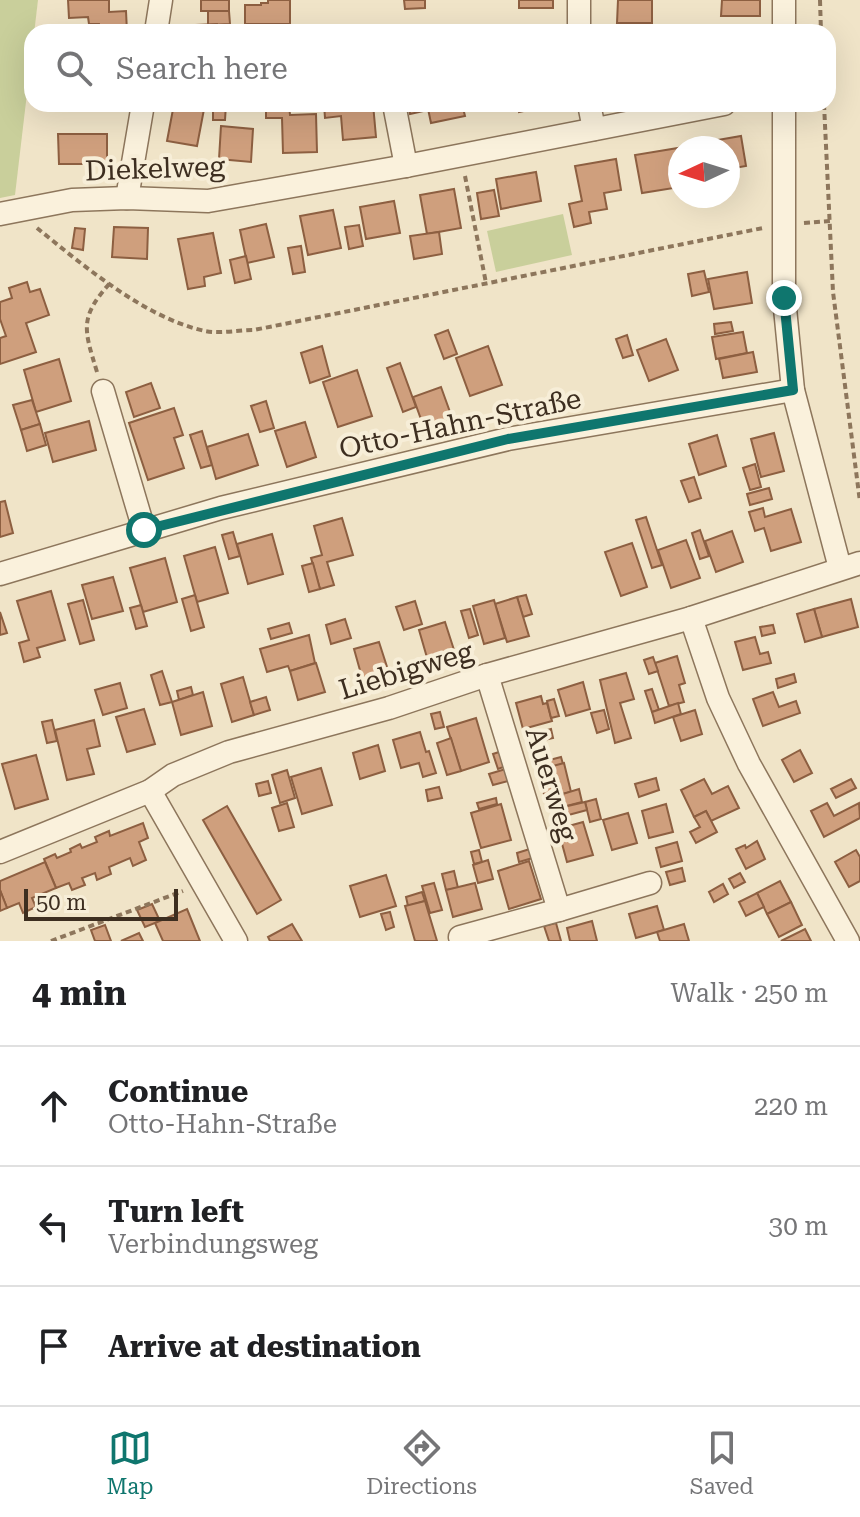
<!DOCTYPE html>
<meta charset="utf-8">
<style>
:root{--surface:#fff;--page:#f2f2f2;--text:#202124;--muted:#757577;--line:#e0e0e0;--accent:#0f766e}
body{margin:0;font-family:"Roboto Serif",serif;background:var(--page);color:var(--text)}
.compass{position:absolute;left:668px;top:136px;width:72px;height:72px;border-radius:50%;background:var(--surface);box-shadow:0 8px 32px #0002;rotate:266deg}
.scale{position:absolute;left:24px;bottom:20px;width:154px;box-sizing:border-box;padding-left:8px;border:4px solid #3d2e20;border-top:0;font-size:22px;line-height:28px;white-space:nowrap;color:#3d2e20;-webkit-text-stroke:6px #f7eed8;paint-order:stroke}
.stop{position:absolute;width:24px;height:24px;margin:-18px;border:6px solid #0f766e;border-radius:50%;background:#fff}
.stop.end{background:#0f766e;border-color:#fff;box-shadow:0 2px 8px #0008}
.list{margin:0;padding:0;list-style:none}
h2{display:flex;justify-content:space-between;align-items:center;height:104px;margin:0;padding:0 32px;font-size:34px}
h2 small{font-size:26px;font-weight:400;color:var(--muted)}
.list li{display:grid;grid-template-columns:52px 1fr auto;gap:24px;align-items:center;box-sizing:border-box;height:120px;padding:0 32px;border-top:2px solid var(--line)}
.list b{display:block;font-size:30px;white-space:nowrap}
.list p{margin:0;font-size:26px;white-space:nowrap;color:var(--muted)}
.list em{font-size:26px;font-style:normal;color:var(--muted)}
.icon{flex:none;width:44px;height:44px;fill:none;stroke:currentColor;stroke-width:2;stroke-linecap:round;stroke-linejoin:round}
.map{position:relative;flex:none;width:860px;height:941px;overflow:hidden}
.search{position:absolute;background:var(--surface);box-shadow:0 8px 32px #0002;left:24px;right:24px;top:24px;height:88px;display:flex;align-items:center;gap:20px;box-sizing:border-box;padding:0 28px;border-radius:24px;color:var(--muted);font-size:30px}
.sheet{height:464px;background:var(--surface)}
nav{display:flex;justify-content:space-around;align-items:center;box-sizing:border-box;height:112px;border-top:2px solid var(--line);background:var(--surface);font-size:22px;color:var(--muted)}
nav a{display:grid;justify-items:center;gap:4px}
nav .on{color:var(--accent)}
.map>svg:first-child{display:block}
.green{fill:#c9cf9b}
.building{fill:#cf9f7d;stroke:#8d5f41;stroke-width:2}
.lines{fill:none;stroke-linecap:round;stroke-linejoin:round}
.street-casing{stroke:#8d765c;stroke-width:25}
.path{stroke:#8d765c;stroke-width:4;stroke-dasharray:6 4;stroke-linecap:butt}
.street{stroke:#faf1dc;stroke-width:22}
.route{stroke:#0f766e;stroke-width:10}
.labels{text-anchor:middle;stroke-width:8;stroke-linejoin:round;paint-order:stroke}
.street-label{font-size:28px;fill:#3d2e20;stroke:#f7eed8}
</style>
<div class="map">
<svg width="860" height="941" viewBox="0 0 860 941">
<rect width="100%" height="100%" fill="#f0e4c8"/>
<!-- green -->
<g class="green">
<polygon points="0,0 38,0 15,195 0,198"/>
<polygon points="563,214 572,255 496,272 487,231"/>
</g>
<!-- building -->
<g class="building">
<polygon points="68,0 109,0 109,12 126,11 127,32 79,32 100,31 99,24 89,24 88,17 69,18"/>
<rect x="201" y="0" width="28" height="11"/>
<polygon points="268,0 290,0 290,24 245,24 245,5 261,5 261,3 268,3"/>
<polygon points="404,0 425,0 425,8 405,9"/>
<rect x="519" y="0" width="34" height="8"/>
<polygon points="618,0 652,0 652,23 617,23"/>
<polygon points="722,0 760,0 760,16 721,16"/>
<polygon points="208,11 229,11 230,24 208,25"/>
<polygon points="217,24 218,32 196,32 196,25"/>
<rect x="71" y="104" width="22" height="6"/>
<polygon points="174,104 205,104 197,146 167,141"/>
<polygon points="213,104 226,104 225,120 213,120"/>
<polygon points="266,104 289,104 290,115 316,114 317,152 283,153 282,118 266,118"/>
<polygon points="324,104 373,104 376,137 343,140 341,116 325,118"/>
<polygon points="408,104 427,104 428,110 410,114"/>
<polygon points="427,104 462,104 465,116 431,123"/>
<polygon points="517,104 547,104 547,106 519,112"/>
<polygon points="221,126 253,129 251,162 219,159"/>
<polygon points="58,134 107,134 107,164 59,164"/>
<polygon points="741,136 746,166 728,169 728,148 707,148 706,142"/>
<polygon points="678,148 680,187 642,193 635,155"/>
<polygon points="616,159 621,190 604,193 607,209 589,212 591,223 574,227 569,204 582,201 575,166"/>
<polygon points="536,172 541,201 501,209 496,179"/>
<polygon points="454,189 461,228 427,234 420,195"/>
<polygon points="494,190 499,216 481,219 477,193"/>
<polygon points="394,201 400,233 366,239 360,207"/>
<polygon points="333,210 341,248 308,255 300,216"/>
<polygon points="266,224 274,257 247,263 240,230"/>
<polygon points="359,225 363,246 349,249 345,227"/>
<polygon points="114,227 148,228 147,259 112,257"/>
<polygon points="75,228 85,229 83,250 72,248"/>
<polygon points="439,232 442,254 414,259 410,236"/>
<polygon points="213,233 221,273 204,277 205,286 188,289 178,239"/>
<polygon points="301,246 305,272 293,274 288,248"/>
<polygon points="246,256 251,279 235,283 230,260"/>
<polygon points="704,271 709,292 692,296 688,274"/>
<polygon points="747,272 752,303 714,309 708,279"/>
<polygon points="27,282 30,292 40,289 49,315 26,323 36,352 0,364 0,338 6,336 0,319 0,302 12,298 9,288"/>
<polygon points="731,322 733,331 715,334 714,324"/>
<polygon points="448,330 457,354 444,359 435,335"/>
<polygon points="743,332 747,353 716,359 712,337"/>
<polygon points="627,335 633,355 623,358 616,339"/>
<polygon points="666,339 678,370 649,381 637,350"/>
<polygon points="322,346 330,376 310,383 301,353"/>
<polygon points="488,346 502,385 470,396 456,358"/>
<polygon points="753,352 757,372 723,378 719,359"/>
<polygon points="59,359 71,401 36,412 24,370"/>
<polygon points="400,363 416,407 403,412 387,368"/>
<polygon points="357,370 372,416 338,427 323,382"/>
<polygon points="151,383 160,408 134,417 126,392"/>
<polygon points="441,387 455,426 427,436 413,397"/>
<polygon points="32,400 40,424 21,430 13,405"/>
<polygon points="266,401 274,428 260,432 251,406"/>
<polygon points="174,408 183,435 174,438 184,468 148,480 129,423"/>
<polygon points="89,421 96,450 53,462 45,433"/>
<polygon points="305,422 316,457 287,467 275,431"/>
<polygon points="40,424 46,445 27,451 21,430"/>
<polygon points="202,431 212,465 201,468 190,435"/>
<polygon points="774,433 784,471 761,477 751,439"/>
<polygon points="248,434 258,465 216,479 207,447"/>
<polygon points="717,435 726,466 699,475 689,444"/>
<polygon points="755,464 761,487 750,490 743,468"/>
<polygon points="694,477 701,498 689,502 681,481"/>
<polygon points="769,488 772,499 750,505 747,494"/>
<polygon points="5,501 13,533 0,537 0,502"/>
<polygon points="763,508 765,517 791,509 801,542 771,551 764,528 755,531 749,512"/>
<polygon points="646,517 662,565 652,568 636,520"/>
<polygon points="342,518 353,555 327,562 334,585 320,589 311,558 322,555 314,526"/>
<polygon points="700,530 709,556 700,559 692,533"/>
<polygon points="732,531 743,562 716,572 705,541"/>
<polygon points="233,532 240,556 229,559 222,535"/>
<polygon points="272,534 283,574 248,584 237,544"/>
<polygon points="686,540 700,578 671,588 658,550"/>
<polygon points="632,543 647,587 621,596 605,552"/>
<polygon points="215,547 228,593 197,602 184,556"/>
<polygon points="165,558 177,602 143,612 130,568"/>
<polygon points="313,563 320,589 309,592 302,566"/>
<polygon points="113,577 123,611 92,619 82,585"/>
<polygon points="51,591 65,640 37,648 40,657 24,662 19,643 29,640 17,601"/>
<polygon points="195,595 204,627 191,631 182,599"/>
<polygon points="526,595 532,614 523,617 517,597"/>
<polygon points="517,597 529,636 507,642 495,604"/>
<polygon points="851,599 858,627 822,637 814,609"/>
<polygon points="83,600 94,640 80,644 68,604"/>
<polygon points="494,600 505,638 484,644 473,606"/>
<polygon points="415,601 422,624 404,630 396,607"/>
<polygon points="141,605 147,626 136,629 130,608"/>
<polygon points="470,609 478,635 469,638 461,611"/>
<polygon points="814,609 822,637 805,642 797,614"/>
<polygon points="0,612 7,633 0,635"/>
<polygon points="345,619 351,638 331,644 326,625"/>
<polygon points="445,622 455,653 428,661 419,630"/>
<polygon points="289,623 292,633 271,639 268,629"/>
<polygon points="773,625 775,633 762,636 760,627"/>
<polygon points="309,635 315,663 290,671 288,666 267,672 260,649"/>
<polygon points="755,637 760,654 768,652 771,663 743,670 735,642"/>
<polygon points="379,642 389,673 363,681 354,649"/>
<polygon points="677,656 685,683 679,685 684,702 669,706 655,663"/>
<polygon points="653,657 658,671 649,674 644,660"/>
<polygon points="316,663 325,692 298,700 290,671"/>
<polygon points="162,671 172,702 160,705 151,675"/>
<polygon points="626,673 634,699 620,703 631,738 615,743 600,680"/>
<polygon points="794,674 796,682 778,688 776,679"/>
<polygon points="243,677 254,715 232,722 221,684"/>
<polygon points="583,682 590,709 566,716 558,690"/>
<polygon points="120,683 127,708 103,715 95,690"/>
<polygon points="191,687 193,695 179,700 177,691"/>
<polygon points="652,689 659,710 652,712 645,691"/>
<polygon points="203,692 212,726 181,735 172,702"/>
<polygon points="773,692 779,707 796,701 800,713 763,726 753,699"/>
<polygon points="541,696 543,704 547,703 552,721 523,729 516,703"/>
<polygon points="266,697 270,710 254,715 250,702"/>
<polygon points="554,699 559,716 551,718 547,701"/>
<polygon points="678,703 681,714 655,723 652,712"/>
<polygon points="144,709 155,744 127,752 116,717"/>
<polygon points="604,710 609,729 597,733 591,713"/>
<polygon points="695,710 702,734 681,741 673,717"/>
<polygon points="440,712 444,727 435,729 431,714"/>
<polygon points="476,718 489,762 461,771 447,727"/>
<polygon points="52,720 57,741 47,743 42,722"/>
<polygon points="94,720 100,746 87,749 94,774 67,780 55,730"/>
<polygon points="551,729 553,738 531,743 529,735"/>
<polygon points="420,732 426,752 429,751 436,773 423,777 419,763 401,768 393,740"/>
<polygon points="451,738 461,771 447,775 437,743"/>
<polygon points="378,745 385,771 360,779 353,753"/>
<polygon points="505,750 509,765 498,769 493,754"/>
<polygon points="800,750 812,773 794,782 782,760"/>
<polygon points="36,755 48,799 15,809 2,764"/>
<polygon points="561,757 563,764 544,769 542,762"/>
<polygon points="564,763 571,792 545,798 538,770"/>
<polygon points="321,768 332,805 302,814 291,777"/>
<polygon points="509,768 512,780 493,785 489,774"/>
<polygon points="287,770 295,798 280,803 272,775"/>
<polygon points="656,778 659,790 639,797 635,784"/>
<polygon points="704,779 712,794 728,786 739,808 711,821 706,811 694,817 681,790"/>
<polygon points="851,779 856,788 836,798 831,789"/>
<polygon points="268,781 271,793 259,796 256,784"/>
<polygon points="439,787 442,798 428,801 426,790"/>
<polygon points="579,789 582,802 559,808 556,796"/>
<polygon points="496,798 497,804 479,809 477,803"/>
<polygon points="596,799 601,819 590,822 585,802"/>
<polygon points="585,802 587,810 561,817 559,808"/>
<polygon points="287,803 294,827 279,831 272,808"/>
<polygon points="827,803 834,816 859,803 860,818 824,837 811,811"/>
<polygon points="501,804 511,840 481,848 471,813"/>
<polygon points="666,804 673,832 649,838 642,811"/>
<polygon points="227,806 281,900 257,914 203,820"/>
<polygon points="706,811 717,832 696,843 690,832 700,827 694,817"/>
<polygon points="628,813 637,843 612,850 603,820"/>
<polygon points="583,822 593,855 567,862 558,829"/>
<polygon points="143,823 148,838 139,842 146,860 133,866 130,858 109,867 111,874 97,880 95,873 82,878 85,885 72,890 69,883 56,888 44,859 55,854 57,858 71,852 70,849 80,844 82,848 97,842 95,837 109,831 110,836"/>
<polygon points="757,841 765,859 746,869 736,849 745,845 746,848"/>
<polygon points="677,842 682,861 661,867 656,848"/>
<polygon points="533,848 536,857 519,862 517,853"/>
<polygon points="479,850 482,862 474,864 471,852"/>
<polygon points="856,850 860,857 860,881 849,887 835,862"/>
<polygon points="488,860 493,879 478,883 473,865"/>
<polygon points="529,861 541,899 509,909 498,871"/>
<polygon points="45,862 56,888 32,898 36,907 23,913 19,903 7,908 0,890 0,881"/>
<polygon points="682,868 685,881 670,885 666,872"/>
<polygon points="454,871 458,888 446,890 442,874"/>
<polygon points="740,873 745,882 734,888 729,879"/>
<polygon points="386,875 396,906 360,917 350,886"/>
<polygon points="780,881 791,902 767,914 757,893"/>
<polygon points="434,883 442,910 430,913 422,886"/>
<polygon points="475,883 482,909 453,917 446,890"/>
<polygon points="723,884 728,894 714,902 709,892"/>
<polygon points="0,890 7,908 0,911"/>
<polygon points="422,892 425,901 408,906 406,897"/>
<polygon points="757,893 764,907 746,916 739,902"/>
<polygon points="425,901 437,941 415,941 405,906"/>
<polygon points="791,902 802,925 779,937 767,914"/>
<polygon points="152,904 160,921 145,927 137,910"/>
<polygon points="657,906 664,930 636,938 629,914"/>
<polygon points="187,909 200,941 163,941 155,923"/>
<polygon points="390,912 394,927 386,930 381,914"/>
<polygon points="592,921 597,941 570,941 567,928"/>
<polygon points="556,923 561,941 549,941 544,926"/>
<polygon points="292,924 302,941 270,941 268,937"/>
<polygon points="684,924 689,941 660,941 657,932"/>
<polygon points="105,925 111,941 95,941 91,930"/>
<polygon points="805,929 811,941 781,941"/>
<polygon points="139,933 143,941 121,941"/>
</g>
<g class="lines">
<!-- street casing -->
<g class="street-casing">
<g id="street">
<polyline points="784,0 784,32"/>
<polyline points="156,32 161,0"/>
<polyline points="579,32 579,0"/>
<polyline points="394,104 406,166"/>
<polyline points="589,104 594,129"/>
<polyline points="784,104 784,298 793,390 840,568"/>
<polyline points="127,198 143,104"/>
<polyline points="0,214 72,200 127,198 208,201 406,166 724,104"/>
<polyline points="103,391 144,530"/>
<polyline points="0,574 221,508 508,439 793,390"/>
<polyline points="691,618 718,698 749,764 848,941"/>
<polyline points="150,791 236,941"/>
<polyline points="0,852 150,791 173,775 229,752 389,708 487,675 691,618 860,563"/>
<polyline points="559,910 650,883"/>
<polyline points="460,937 559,910 487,675"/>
</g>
</g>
<!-- path -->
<g class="path">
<polyline points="820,0 821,32"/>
<polyline points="824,104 833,292 860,502"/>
<polyline points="465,176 486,283"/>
<polyline points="804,223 830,221"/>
<path d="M37,228C84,266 145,318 205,331C220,334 239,330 254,330L763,228"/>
<path d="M97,372C84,329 79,318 110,283"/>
<polyline points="51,941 183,891"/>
</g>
<!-- street -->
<use href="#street" class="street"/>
</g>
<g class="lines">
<!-- route -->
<polyline class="route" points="144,530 508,439 793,390 784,298"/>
</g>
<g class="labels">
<!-- street labels -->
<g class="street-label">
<text transform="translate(155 168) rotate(-2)" y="10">Diekelweg</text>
<text transform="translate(460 423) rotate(-12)" y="10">Otto-Hahn-Straße</text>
<text transform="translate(406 670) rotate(-17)" y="10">Liebigweg</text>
<text transform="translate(552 784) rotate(73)" y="10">Auerweg</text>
</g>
</g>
</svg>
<svg class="compass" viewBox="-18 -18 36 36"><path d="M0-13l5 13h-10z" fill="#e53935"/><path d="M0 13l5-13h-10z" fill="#757577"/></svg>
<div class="scale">50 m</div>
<div class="stop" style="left:144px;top:530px"></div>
<div class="stop end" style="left:784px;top:298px"></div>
<div class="search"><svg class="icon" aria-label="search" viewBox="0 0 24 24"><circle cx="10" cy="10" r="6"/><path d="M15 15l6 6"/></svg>Search here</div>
</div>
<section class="sheet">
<h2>4 min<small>Walk · 250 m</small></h2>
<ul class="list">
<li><svg class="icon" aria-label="ahead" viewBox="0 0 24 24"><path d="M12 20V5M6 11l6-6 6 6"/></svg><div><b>Continue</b><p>Otto-Hahn-Straße</p></div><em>220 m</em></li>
<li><svg class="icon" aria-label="left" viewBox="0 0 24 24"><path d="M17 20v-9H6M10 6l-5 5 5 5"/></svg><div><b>Turn left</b><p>Verbindungsweg</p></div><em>30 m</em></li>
<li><svg class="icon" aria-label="arrive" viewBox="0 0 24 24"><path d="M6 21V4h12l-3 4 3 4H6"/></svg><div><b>Arrive at destination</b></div></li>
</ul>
</section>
<nav>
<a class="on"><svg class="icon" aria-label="map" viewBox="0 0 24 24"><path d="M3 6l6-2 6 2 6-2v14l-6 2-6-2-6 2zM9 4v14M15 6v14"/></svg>Map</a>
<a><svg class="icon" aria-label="directions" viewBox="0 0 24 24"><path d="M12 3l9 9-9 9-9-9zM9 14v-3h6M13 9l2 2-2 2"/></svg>Directions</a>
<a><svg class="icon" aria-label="saved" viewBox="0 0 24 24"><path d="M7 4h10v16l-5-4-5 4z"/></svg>Saved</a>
</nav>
